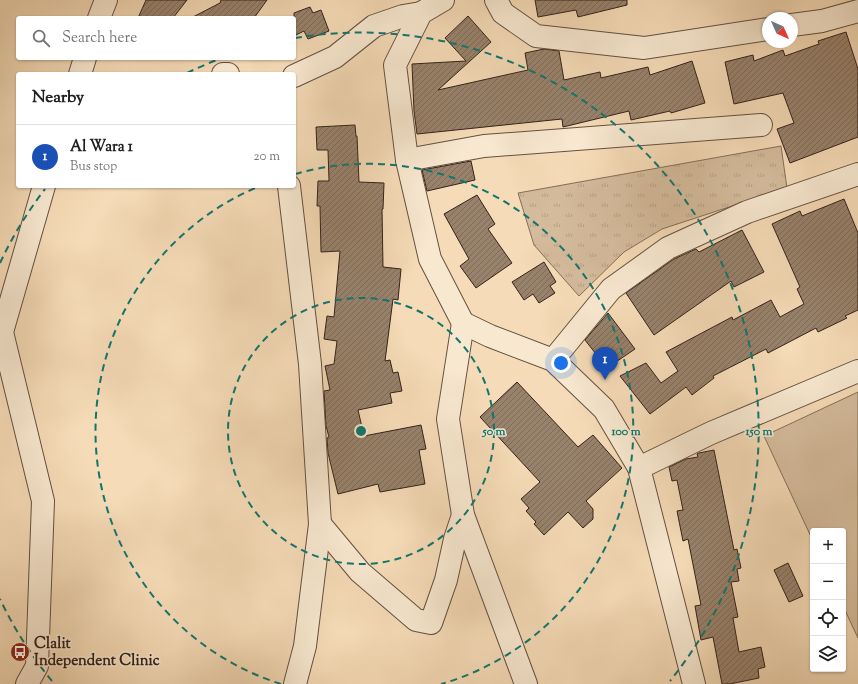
<!DOCTYPE html>
<meta charset="utf-8">
<style>
:root{--surface:#fff;--page:#f6f6f6;--text:#202124;--muted:#757577;--line:#e0e0e0;--accent:#8f2418}
body{margin:0;font-family:"Sorts Mill Goudy",serif;background:var(--page);color:var(--text)}
.controls{position:absolute;right:12px;bottom:12px;display:grid;overflow:hidden;border-radius:4px;box-shadow:0 1px 3px #0004}
.controls button{width:36px;height:36px;display:grid;place-items:center;padding:0;border:0;border-bottom:1px solid var(--line);background:var(--surface);color:var(--text);font:20px sans-serif}
.compass{position:absolute;left:762px;top:12px;width:36px;height:36px;border-radius:50%;background:var(--surface);box-shadow:0 1px 3px #0004;rotate:135deg}
.you{position:absolute;left:561px;top:363px;width:14px;height:14px;margin:-10px;border:3px solid #fff;border-radius:50%;background:#1a73e8;box-shadow:0 0 0 6px #1a73e833}
.badge{display:grid;place-items:center;width:26px;height:26px;border-radius:50%;background:var(--accent);color:#fff;font-size:13px;font-weight:700}
.pin{position:absolute;translate:-50% -33px;filter:drop-shadow(0 1px 2px #0008)}
.pin::after{content:'';position:absolute;top:21px;width:14px;height:12px;background:inherit;clip-path:polygon(0 0,100% 0,50% 100%)}
.list{margin:0;padding:0;list-style:none}
h2{display:flex;justify-content:space-between;align-items:center;height:52px;margin:0;padding:0 16px;font-size:17px}
h2 small{font-size:13px;font-weight:400;color:var(--muted)}
.list li{display:grid;grid-template-columns:26px 1fr auto;gap:12px;align-items:center;box-sizing:border-box;height:64px;padding:0 16px;border-top:1px solid var(--line)}
.list b{display:block;font-size:15px;white-space:nowrap}
.list p{margin:0;font-size:13px;white-space:nowrap;color:var(--muted)}
.list em{font-size:13px;font-style:normal;color:var(--muted)}
.icon{flex:none;width:22px;height:22px;fill:none;stroke:currentColor;stroke-width:2;stroke-linecap:round;stroke-linejoin:round}
.map{position:relative;flex:none;width:858px;height:684px;overflow:hidden}
.search{position:absolute;background:var(--surface);box-shadow:0 1px 3px #0004;left:16px;top:16px;width:280px;height:44px;display:flex;align-items:center;gap:10px;box-sizing:border-box;padding:0 14px;border-radius:4px;color:var(--muted);font-size:15px}
.panel{position:absolute;background:var(--surface);box-shadow:0 1px 3px #0004;left:16px;top:72px;width:280px;height:116px;border-radius:4px}
.map>svg:first-child{display:block}
.grass{fill:#d4bb9c;stroke:#846e5b}
.park{fill:url(#park-tufts);stroke:#846e5b}
.building{fill:url(#building-hatch);stroke:#34211a}
.lines{fill:none;stroke-linecap:round;stroke-linejoin:round}
.minor-casing{stroke:#645041;stroke-width:24}
.minor{stroke:#f8e8d0;stroke-width:22}
.ring{fill:none;stroke:#0f766e;stroke-width:2;stroke-dasharray:7 5}
.labels{text-anchor:middle;stroke-width:3;stroke-linejoin:round;paint-order:stroke}
.poi-label{font-size:15px;font-weight:bold;fill:#34211a;stroke:#f8e8d0;text-anchor:start}
.centre{fill:#0f766e;stroke:#f8e8d0;stroke-width:2}
.ring-label{font-size:12px;text-anchor:middle;font-weight:bold;fill:#0f766e;stroke:#f8e8d0;stroke-width:3;stroke-linejoin:round;paint-order:stroke}
</style>
<div class="map">
<svg width="858" height="684" viewBox="0 0 858 684">
<defs>
<pattern id="park-tufts" width="24" height="20" patternUnits="userSpaceOnUse"><rect width="24" height="20" fill="#d4bb9c"/><path d="M3 7l-1-3M5 7V3M7 7l1-3M15 17l-1-3M17 17v-4M19 17l1-3" fill="none" stroke="#b7a086"/></pattern>
<pattern id="building-hatch" width="6" height="6" patternUnits="userSpaceOnUse"><rect width="6" height="6" fill="#98826c"/><path d="M-1 1l2-2M0 6l6-6M5 7l2-2" fill="none" stroke="#7d6a58"/></pattern>
</defs>
<rect width="100%" height="100%" fill="#f5dbb7"/>
<filter id="stains"><feTurbulence type="fractalNoise" baseFrequency=".005" numOctaves="4"/><feColorMatrix values="0 0 0 0 .2 0 0 0 0 .09 0 0 0 0 .02 0 0 0 .5 -.17"/></filter>
<radialGradient id="worn" r=".72"><stop offset=".6" stop-color="#630" stop-opacity="0"/><stop offset="1" stop-color="#630" stop-opacity=".3"/></radialGradient>
<!-- grass -->
<polygon class="grass" points="858,392 858,638 843,606 843,531 813,531 813,541 764,436"/>
<!-- park -->
<polygon class="park" points="781,146 787,188 662,229 624,252 579,296 534,245 518,193"/>
<!-- building -->
<g class="building">
<polygon points="146,0 187,0 173,18 138,18"/>
<polygon points="221,0 267,0 254,18 191,18 220,3"/>
<polygon points="535,0 627,0 627,5 578,17 576,10 538,17"/>
<polygon points="310,7 313,13 321,10 329,31 308,39 304,31 294,36 294,13"/>
<polygon points="468,16 491,42 438,90 528,70 525,53 544,49 559,51 564,80 600,72 601,78 648,67 650,75 692,61 705,103 671,113 670,111 631,120 629,111 563,127 562,119 417,134 414,111 412,64 466,61 445,38"/>
<polygon points="846,32 858,69 858,137 790,163 777,129 794,123 783,93 734,104 725,62 753,55 754,61 783,50 785,56 819,44 818,41"/>
<polygon points="355,125 356,136 357,136 359,182 384,183 383,209 382,209 383,267 401,269 398,300 393,299 385,361 390,360 393,373 398,372 402,391 390,393 392,403 358,410 364,436 421,425 426,449 419,450 425,484 380,492 378,484 338,494 328,453 327,438 329,437 326,426 324,391 330,390 325,366 334,364 337,341 324,339 327,316 334,317 340,251 321,252 320,206 317,206 318,181 329,181 328,150 317,150 316,127"/>
<polygon points="471,161 475,180 427,191 422,170"/>
<polygon points="477,195 495,224 488,229 512,263 476,288 460,266 469,259 444,214"/>
<polygon points="844,199 858,233 858,310 845,316 847,318 818,332 816,328 768,353 766,349 713,376 714,378 692,395 686,387 650,414 620,376 646,363 661,383 678,371 666,352 732,317 733,320 771,300 780,317 804,304 797,289 800,287 772,224 800,211 802,216"/>
<polygon points="742,230 764,272 734,287 731,281 654,335 626,293 674,259 696,249 699,252"/>
<polygon points="544,262 556,282 550,286 555,293 539,303 533,294 524,300 512,282"/>
<polygon points="608,313 635,349 607,368 585,340"/>
<polygon points="517,382 578,447 593,435 622,468 586,501 593,509 593,519 583,528 568,512 544,535 534,524 536,522 526,511 529,508 521,499 540,482 480,417"/>
<polygon points="714,450 734,550 737,549 741,568 737,569 739,581 731,582 738,617 733,618 739,652 761,647 765,667 758,669 759,678 730,684 722,684 713,637 701,640 695,606 701,605 688,539 683,541 677,511 683,510 677,480 672,481 669,467 686,459 698,457 697,454 699,453"/>
<polygon points="788,563 803,596 789,602 774,570"/>
</g>
<g class="lines">
<!-- minor casing -->
<g class="minor-casing">
<g id="minor">
<polyline points="443,0 421,13 395,65 407,160 430,259 463,323 490,336 553,360 604,409 639,468 694,684"/>
<polyline points="496,0 503,13 536,36 644,48 768,29"/>
<polyline points="99,18 106,0"/>
<polyline points="792,25 822,21 858,11"/>
<polyline points="80,74 85,58"/>
<polyline points="223,74 228,74"/>
<polyline points="294,76 335,57 374,26 403,16 421,13"/>
<polyline points="407,160 484,146 761,125"/>
<polyline points="289,186 310,364 320,524 305,646 295,684"/>
<polyline points="463,323 448,419 463,515 526,684"/>
<polyline points="553,360 611,289 668,248 747,212 858,174"/>
<polyline points="639,468 711,433 858,371"/>
<polyline points="320,524 360,572 416,620 431,623 446,580 455,539 463,515"/>
<polyline points="27,684 37,666 43,501 2,332 44,186"/>
</g>
</g>
<!-- minor -->
<use href="#minor" class="minor"/>
</g>
<!-- distance rings -->
<g class="ring">
<circle cx="361" cy="431" r="133"/>
<path d="M281 684A265 265 0 0 1 260 186M295 174A265 265 0 0 1 441 684"/>
<path d="M52 681A398 398 0 0 1 0 599M0 263A398 398 0 0 1 45 189M187 73A398 398 0 0 1 222 58M295 38A398 398 0 0 1 670 681"/>
</g>
<!-- icons -->
<defs>
<g id="bus-disc" transform="scale(1)"><circle r="9.5" fill="#8f2418" stroke="#f8e8d0"/><path d="M-5-6H5V4H4V6H2V4H-2V6H-4V4H-5ZM-3.5-4V0h7V-4ZM-3.5 1.2v1.5H-2V1.2ZM2 1.2v1.5H3.5V1.2Z" fill="#fff"/></g>
</defs>
<g fill-rule="evenodd">
<use href="#bus-disc" x="20" y="652"/>
</g>
<g class="labels">
<!-- poi labels -->
<g class="poi-label">
<text x="34" y="648">Clalit<tspan x="34" dy="17">Independent Clinic</tspan></text>
</g>
</g>
<circle cx="361" cy="431" r="6" class="centre"/>
<g class="ring-label">
<text x="494" y="435">50 m</text>
<text x="626" y="435">100 m</text>
<text x="759" y="435">150 m</text>
</g>
<rect width="100%" height="100%" filter="url(#stains)"/>
<rect width="100%" height="100%" fill="url(#worn)"/>
</svg>
<div class="controls">
<button>+</button>
<button>−</button>
<button><svg class="icon" aria-label="locate" viewBox="0 0 24 24"><circle cx="12" cy="12" r="6"/><path d="M12 2v4M12 18v4M2 12h4M18 12h4"/></svg></button>
<button><svg class="icon" aria-label="layers" viewBox="0 0 24 24"><path d="M12 4l9 5-9 5-9-5zM3 14l9 5 9-5"/></svg></button>
</div>
<svg class="compass" viewBox="-18 -18 36 36"><path d="M0-13l5 13h-10z" fill="#e53935"/><path d="M0 13l5-13h-10z" fill="#757577"/></svg>
<div class="you"></div>
<div class="pin badge" style="left:605px;top:380px;background:#1a4fb4">1</div>
<div class="search"><svg class="icon" aria-label="search" viewBox="0 0 24 24"><circle cx="10" cy="10" r="6"/><path d="M15 15l6 6"/></svg>Search here</div>
<section class="panel">
<h2>Nearby<small></small></h2>
<ul class="list">
<li><span class="badge" style="background:#1a4fb4">1</span><div><b>Al Wara 1</b><p>Bus stop</p></div><em>20 m</em></li>
</ul>
</section>
</div>
